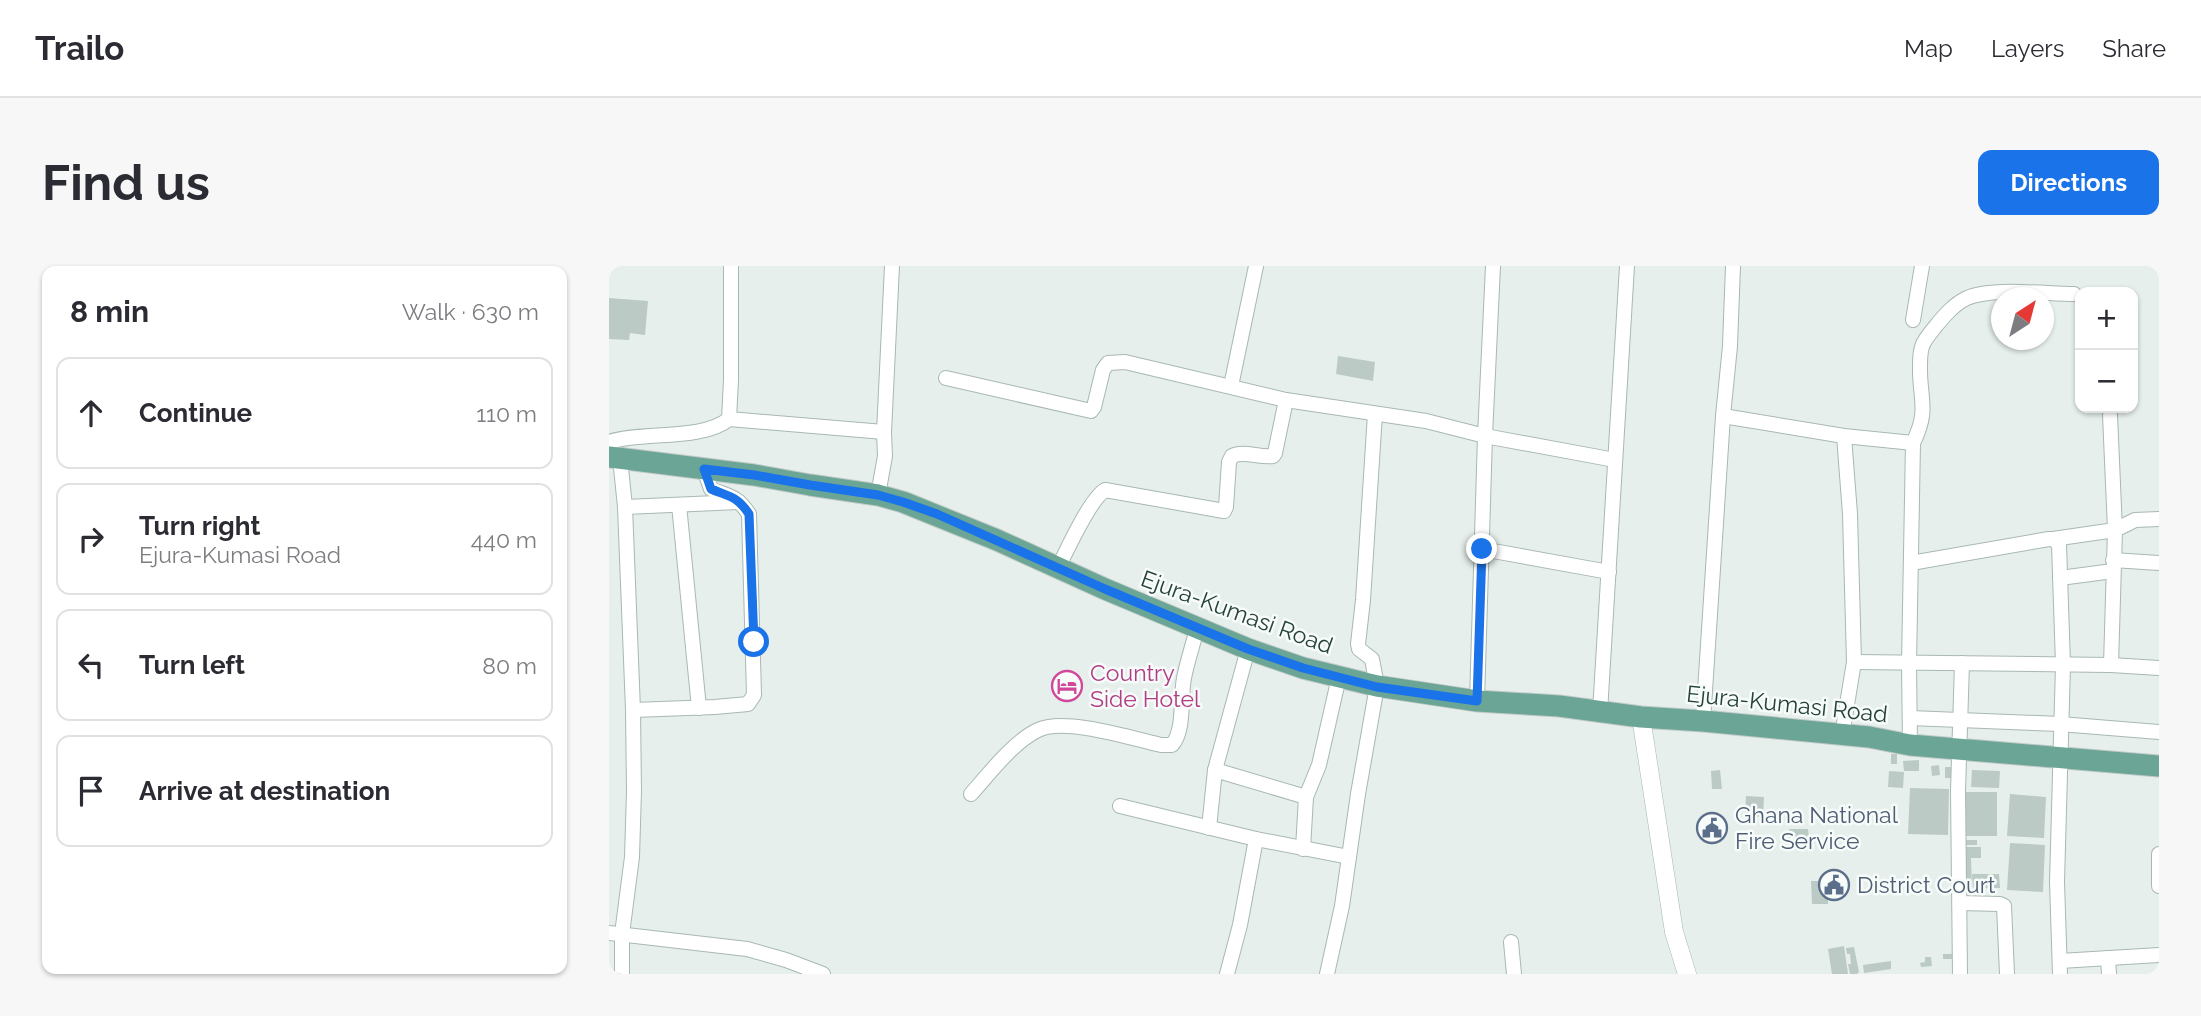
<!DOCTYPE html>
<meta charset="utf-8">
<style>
:root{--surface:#fff;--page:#f7f7f7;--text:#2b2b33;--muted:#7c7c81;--line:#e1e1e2;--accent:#1a73e8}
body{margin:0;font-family:Raleway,sans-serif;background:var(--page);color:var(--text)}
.controls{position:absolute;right:21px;top:21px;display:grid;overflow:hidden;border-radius:14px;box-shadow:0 2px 5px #0004}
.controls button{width:63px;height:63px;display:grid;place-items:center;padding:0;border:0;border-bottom:2px solid var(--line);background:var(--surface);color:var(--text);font:35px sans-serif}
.compass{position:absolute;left:1382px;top:21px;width:63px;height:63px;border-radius:50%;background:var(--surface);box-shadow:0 2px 5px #0004;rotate:36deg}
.stop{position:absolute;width:21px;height:21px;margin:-16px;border:5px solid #1a73e8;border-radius:50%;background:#fff}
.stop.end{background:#1a73e8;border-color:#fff;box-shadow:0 2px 7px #0008}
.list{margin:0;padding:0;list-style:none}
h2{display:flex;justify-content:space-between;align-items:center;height:91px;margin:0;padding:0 28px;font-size:30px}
h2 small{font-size:23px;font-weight:400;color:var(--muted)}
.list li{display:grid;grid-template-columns:46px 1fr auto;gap:21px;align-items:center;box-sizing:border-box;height:112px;margin:0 14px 14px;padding:0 14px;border:2px solid var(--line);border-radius:14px}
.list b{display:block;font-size:26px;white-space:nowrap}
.list p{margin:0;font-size:23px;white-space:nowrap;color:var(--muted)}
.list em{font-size:23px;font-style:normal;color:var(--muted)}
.icon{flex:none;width:38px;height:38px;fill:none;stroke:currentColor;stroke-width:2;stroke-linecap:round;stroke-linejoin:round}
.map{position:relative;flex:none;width:1550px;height:708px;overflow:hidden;border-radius:14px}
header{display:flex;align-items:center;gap:42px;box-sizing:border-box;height:98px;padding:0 35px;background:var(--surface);border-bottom:2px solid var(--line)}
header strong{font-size:33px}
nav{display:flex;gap:38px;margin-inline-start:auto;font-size:24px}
.intro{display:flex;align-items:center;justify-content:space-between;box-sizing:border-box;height:168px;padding:0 42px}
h1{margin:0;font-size:49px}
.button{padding:18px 32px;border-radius:14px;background:var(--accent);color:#fff;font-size:24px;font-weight:700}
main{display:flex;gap:42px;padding:0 42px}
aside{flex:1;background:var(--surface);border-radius:14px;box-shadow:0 2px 5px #0004}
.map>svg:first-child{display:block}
.building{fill:#bbcac4}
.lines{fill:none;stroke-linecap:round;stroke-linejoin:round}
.minor-casing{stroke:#a8b8b2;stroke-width:16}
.tertiary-casing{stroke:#a8b8b2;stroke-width:19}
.primary-casing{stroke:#c2cac8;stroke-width:23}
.minor{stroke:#fff;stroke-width:14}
.tertiary{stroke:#fff;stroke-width:18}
.primary{stroke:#6aa596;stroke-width:21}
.route{stroke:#1a73e8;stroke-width:9}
.labels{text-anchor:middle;stroke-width:5;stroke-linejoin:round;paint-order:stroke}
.street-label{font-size:23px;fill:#24423a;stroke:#f7fbf9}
.hotel-label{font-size:23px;fill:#b23c85;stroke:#f7fbf9;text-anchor:start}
.service-label{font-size:23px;fill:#4e5e75;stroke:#f7fbf9;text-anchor:start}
</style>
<header>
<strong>Trailo</strong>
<nav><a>Map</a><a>Layers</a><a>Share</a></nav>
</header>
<div class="intro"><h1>Find us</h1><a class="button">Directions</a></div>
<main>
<aside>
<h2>8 min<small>Walk · 630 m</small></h2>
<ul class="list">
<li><svg class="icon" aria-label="ahead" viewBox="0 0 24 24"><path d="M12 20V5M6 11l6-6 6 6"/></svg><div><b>Continue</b></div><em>110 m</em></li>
<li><svg class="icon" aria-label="right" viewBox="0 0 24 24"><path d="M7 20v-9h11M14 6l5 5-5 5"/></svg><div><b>Turn right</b><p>Ejura-Kumasi Road</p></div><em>440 m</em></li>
<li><svg class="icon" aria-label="left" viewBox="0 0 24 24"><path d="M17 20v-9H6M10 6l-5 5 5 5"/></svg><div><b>Turn left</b></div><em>80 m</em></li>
<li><svg class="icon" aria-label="arrive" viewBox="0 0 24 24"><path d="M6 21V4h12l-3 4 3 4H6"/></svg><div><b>Arrive at destination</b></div></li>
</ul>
</aside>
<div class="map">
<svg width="1550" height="708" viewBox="0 0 1550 708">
<rect width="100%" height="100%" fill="#e6efeb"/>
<!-- building -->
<g class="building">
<polygon points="0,32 39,35 36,69 21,67 20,74 0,73"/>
<polygon points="729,90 766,96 764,115 727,108"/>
<rect x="1282" y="488" width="6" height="10"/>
<polygon points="1310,494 1310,505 1295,505 1294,495"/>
<polygon points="1330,499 1331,509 1323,510 1322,500"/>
<polygon points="1336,501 1343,501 1342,512 1336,512"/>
<polygon points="1111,504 1113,523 1103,523 1102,505"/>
<polygon points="1363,504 1391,505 1390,522 1362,521"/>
<polygon points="1280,505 1295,506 1294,522 1279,521"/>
<polygon points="1301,522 1340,523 1339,569 1299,568"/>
<polygon points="1351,526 1388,526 1388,570 1352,570"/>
<polygon points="1401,528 1437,531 1435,572 1398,570"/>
<polygon points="1137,530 1155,531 1154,551 1136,550"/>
<polygon points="1180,563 1199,563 1200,572 1180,572"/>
<rect x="1352" y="574" width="16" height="5"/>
<polygon points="1401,577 1436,579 1434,626 1398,624"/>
<polygon points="1352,581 1372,581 1372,592 1362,592 1363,621 1353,622"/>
<polygon points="1363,608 1390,608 1391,622 1364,622"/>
<polygon points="1202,615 1219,615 1219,638 1203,638"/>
<polygon points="1235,680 1239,708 1223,708 1219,683"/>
<polygon points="1245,681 1250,706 1248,708 1241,708 1239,698 1242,698 1241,688 1238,688 1237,682"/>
<rect x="1334" y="688" width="10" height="5"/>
<polygon points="1316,691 1322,691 1323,700 1312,701 1311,697 1316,696"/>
<polygon points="1282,695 1282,703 1255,707 1254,699"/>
</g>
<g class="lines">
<!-- minor casing -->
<g class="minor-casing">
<g id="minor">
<polyline points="1304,54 1313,0"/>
<polyline points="337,112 482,145 485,141 494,104 499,97 516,96 677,134 817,155 876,170 1006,194"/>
<polyline points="622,120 647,0"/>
<polyline points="1114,150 1235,170 1304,177"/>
<polyline points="120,153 275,166"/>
<path d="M0,176C33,165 93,175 120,153L122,114V0"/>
<polyline points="11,192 16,241 24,444 25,525 23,591 13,668 13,708"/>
<polyline points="269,229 276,190 275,166 283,0"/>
<polyline points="70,239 90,442"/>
<polyline points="16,241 130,236"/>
<polyline points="1444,273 1506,264 1501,149"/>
<polyline points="873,283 1000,306"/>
<polyline points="1504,294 1550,297"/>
<polyline points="1302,297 1440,273 1444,273 1450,278 1454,399 1448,616 1451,708"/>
<path d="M449,302C458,284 481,233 496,224L615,245L617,241L620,196L623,190C635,184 650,192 664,190L666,187L677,134"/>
<polyline points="1451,312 1504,305"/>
<polyline points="1245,396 1502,399 1550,402"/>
<polyline points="1502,399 1506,264 1526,254 1550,253"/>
<polyline points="868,435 876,170 884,0"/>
<path d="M24,444L106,441L139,438L145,429L140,248C128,230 121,231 102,223L95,203"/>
<polyline points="991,446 1018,0"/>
<polyline points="1301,452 1451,458 1550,466"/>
<polyline points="1094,455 1114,150 1121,80 1124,0"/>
<polyline points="1233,469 1245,396 1241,248 1235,170"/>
<path d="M1301,479L1300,398L1304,177C1321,143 1310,132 1311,99C1311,79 1314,76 1326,61C1335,50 1345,38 1358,32C1382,21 1437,28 1465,28"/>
<polyline points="606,504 697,531"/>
<path d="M362,528C380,508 404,476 429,464C455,451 522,472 552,479H563C576,464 571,432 575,412C578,396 584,379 588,362"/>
<polyline points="511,540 647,573 740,591"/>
<polyline points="600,562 606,504 639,383"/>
<polyline points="694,583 697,531 710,499 730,411"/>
<polyline points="1550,588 1550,620"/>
<polyline points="1352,637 1391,638 1395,640 1398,708"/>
<polyline points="0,667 138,683 177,694 214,708"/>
<polyline points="902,676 905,708"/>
<polyline points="1499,692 1500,708"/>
<polyline points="1451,695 1550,689"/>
<polyline points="618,708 631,659 647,573"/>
<polyline points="718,708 733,640 749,528 768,420 763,393 750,383 749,378 754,334 766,148"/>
<polyline points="1351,708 1349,525 1353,397"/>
</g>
</g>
<!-- tertiary casing -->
<g class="tertiary-casing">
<polyline id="tertiary" points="1032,451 1065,666 1078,708"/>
</g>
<!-- primary casing -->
<g class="primary-casing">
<polyline id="primary" points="0,191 145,209 201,219 269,229 294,236 388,274 496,323 639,383 694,402 768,420 868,435 950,440 1032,451 1094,455 1260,471 1301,479 1550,500"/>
</g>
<!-- minor -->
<use href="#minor" class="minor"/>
<!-- tertiary -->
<use href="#tertiary" class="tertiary"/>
<!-- primary -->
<use href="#primary" class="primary"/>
</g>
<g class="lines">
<!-- route -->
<path class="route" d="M145,376L140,248C128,230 121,231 102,223L95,203L145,209L201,219L269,229L294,236L328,248L496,323L639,383L694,402L768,421L868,435L873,283"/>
</g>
<!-- icons -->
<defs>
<g id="hotel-ring" transform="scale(1.575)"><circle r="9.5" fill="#f7fbf9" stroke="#d1479c" stroke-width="1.5"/><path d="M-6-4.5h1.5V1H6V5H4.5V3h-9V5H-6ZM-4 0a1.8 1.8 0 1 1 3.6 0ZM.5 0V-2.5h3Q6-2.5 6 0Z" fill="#d1479c"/></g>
<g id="civic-ring" transform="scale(1.575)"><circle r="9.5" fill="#f7fbf9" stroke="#5c6f8a" stroke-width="1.5"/><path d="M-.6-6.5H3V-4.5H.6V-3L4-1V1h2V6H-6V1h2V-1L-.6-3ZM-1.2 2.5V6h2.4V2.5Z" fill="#5c6f8a"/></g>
</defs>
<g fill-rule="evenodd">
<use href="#hotel-ring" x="458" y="420"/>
<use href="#civic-ring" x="1103" y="562"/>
<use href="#civic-ring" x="1225" y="619"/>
</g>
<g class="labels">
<!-- street labels -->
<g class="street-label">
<text transform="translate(628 346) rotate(20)" y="8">Ejura-Kumasi Road</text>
<text transform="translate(1178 438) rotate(6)" y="8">Ejura-Kumasi Road</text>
</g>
<!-- hotel labels -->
<g class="hotel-label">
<text x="481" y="415">Country<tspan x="481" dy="26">Side Hotel</tspan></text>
</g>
<!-- service labels -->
<g class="service-label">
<text x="1126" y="557">Ghana National<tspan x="1126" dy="26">Fire Service</tspan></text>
<text x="1248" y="627">District Court</text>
</g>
</g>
</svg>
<div class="controls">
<button>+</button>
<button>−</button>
</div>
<svg class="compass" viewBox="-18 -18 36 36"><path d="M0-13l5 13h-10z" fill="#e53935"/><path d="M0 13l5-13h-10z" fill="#7c7c81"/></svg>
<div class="stop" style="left:145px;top:376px"></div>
<div class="stop end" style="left:873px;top:283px"></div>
</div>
</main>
